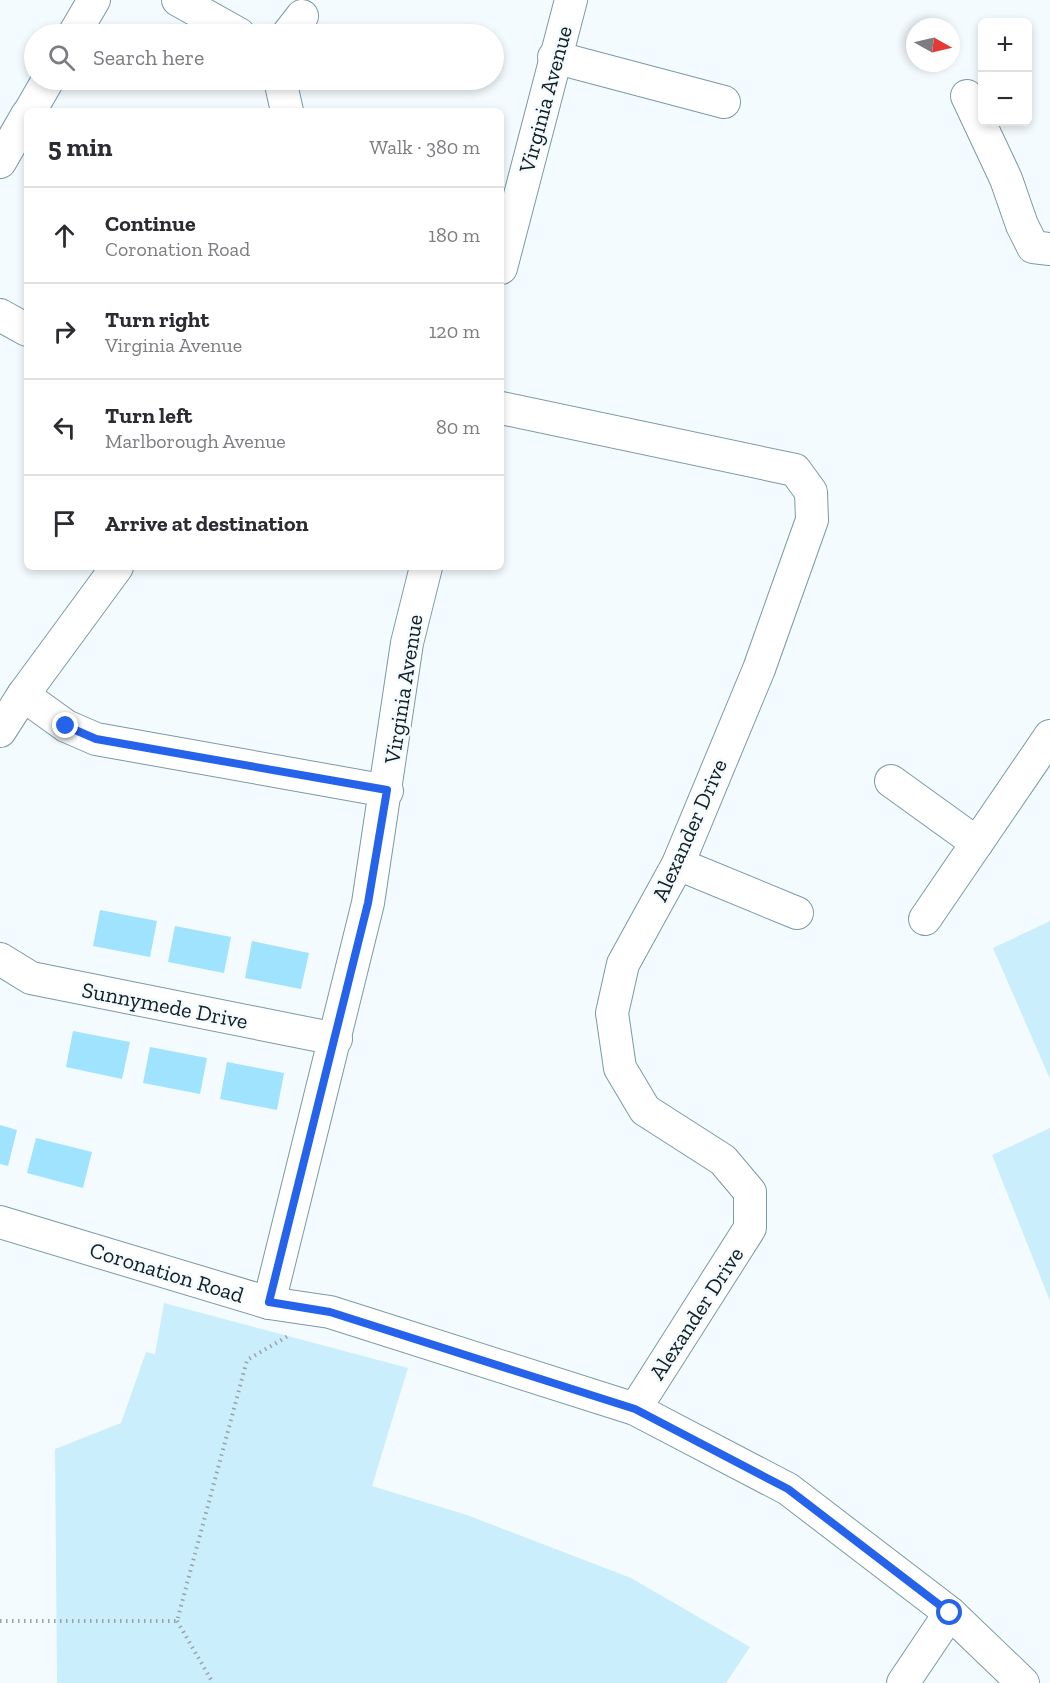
<!DOCTYPE html>
<meta charset="utf-8">
<style>
:root{--surface:#fff;--page:#f2f2f3;--text:#2b2b33;--muted:#7c7c81;--line:#e1e1e2}
body{margin:0;font-family:"Zilla Slab",serif;background:var(--page);color:var(--text)}
.controls{position:absolute;right:18px;top:18px;display:grid;overflow:hidden;border-radius:9px;box-shadow:0 3px 9px #0003}
.controls button{width:54px;height:54px;display:grid;place-items:center;padding:0;border:0;border-bottom:2px solid var(--line);background:var(--surface);color:var(--text);font:30px sans-serif}
.compass{position:absolute;left:906px;top:18px;width:54px;height:54px;border-radius:50%;background:var(--surface);box-shadow:0 3px 9px #0003;rotate:98deg}
.stop{position:absolute;width:18px;height:18px;margin:-14px;border:4px solid #2563eb;border-radius:50%;background:#fff}
.stop.end{background:#2563eb;border-color:#fff;box-shadow:0 2px 6px #0008}
.list{margin:0;padding:0;list-style:none}
h2{display:flex;justify-content:space-between;align-items:center;height:78px;margin:0;padding:0 24px;font-size:26px}
h2 small{font-size:20px;font-weight:400;color:var(--muted)}
.list li{display:grid;grid-template-columns:39px 1fr auto;gap:18px;align-items:center;box-sizing:border-box;height:96px;padding:0 24px;border-top:2px solid var(--line)}
.list b{display:block;font-size:22px;white-space:nowrap}
.list p{margin:0;font-size:20px;white-space:nowrap;color:var(--muted)}
.list em{font-size:20px;font-style:normal;color:var(--muted)}
.icon{flex:none;width:33px;height:33px;fill:none;stroke:currentColor;stroke-width:2;stroke-linecap:round;stroke-linejoin:round}
.map{position:relative;flex:none;width:1050px;height:1683px;overflow:hidden}
.search{position:absolute;background:var(--surface);box-shadow:0 3px 9px #0003;left:24px;top:24px;width:480px;height:66px;display:flex;align-items:center;gap:15px;box-sizing:border-box;padding:0 21px;border-radius:33px;color:var(--muted);font-size:22px}
.panel{position:absolute;background:var(--surface);box-shadow:0 3px 9px #0003;left:24px;top:108px;width:480px;height:462px;border-radius:9px}
.map>svg:first-child{display:block}
.green{fill:#cbeefc}
.building{fill:#a0e3fe}
.lines{fill:none;stroke-linecap:round;stroke-linejoin:round}
.minor-casing{stroke:#799aa7;stroke-width:34}
.path{stroke:#99a3a7;stroke-width:4;stroke-dasharray:1.5 4.5;stroke-linecap:butt}
.minor{stroke:#fff;stroke-width:32}
.route{stroke:#2563eb;stroke-width:8}
.labels{text-anchor:middle;stroke-width:5;stroke-linejoin:round;paint-order:stroke}
.street-label{font-size:22px;fill:#101d23;stroke:#f4fbfe}
</style>
<div class="map">
<svg width="1050" height="1683" viewBox="0 0 1050 1683">
<rect width="100%" height="100%" fill="#f4fbfe"/>
<!-- green -->
<g class="green">
<polygon points="1050,921 1050,1079 993,948"/>
<polygon points="1050,1128 1050,1301 992,1155"/>
<polygon points="164,1303 408,1368 372,1486 467,1515 631,1578 750,1647 726,1683 57,1683 55,1449 121,1423 146,1352 155,1354"/>
</g>
<!-- building -->
<g class="building">
<polygon points="100,910 157,921 150,957 93,946"/>
<polygon points="175,926 231,937 224,973 168,962"/>
<polygon points="252,941 309,953 301,989 245,978"/>
<polygon points="73,1031 130,1042 122,1079 66,1067"/>
<polygon points="150,1047 207,1058 200,1094 143,1083"/>
<polygon points="227,1062 284,1073 277,1110 220,1099"/>
<polygon points="0,1125 17,1130 8,1166 0,1164"/>
<polygon points="36,1138 92,1152 83,1188 27,1173"/>
</g>
<g class="lines">
<!-- minor casing -->
<g class="minor-casing">
<g id="minor">
<polyline points="178,0 239,34"/>
<polyline points="74,34 94,0"/>
<polyline points="288,34 302,16"/>
<polyline points="554,57 724,102"/>
<polyline points="280,80 287,111"/>
<polyline points="967,96 1006,179 1022,225 1033,247 1050,249"/>
<polyline points="30,111 48,80"/>
<polyline points="0,162 27,115"/>
<polyline points="501,268 571,0"/>
<polyline points="0,315 27,330"/>
<polyline points="501,408 795,470 811,492 812,520 759,669 678,864 623,964 612,1013 620,1068 645,1110 723,1160 750,1192 750,1228 635,1409"/>
<polyline points="23,695 66,726 96,739 387,791"/>
<polyline points="0,731 23,695 117,567"/>
<polyline points="891,781 977,843"/>
<polyline points="678,864 797,913"/>
<polyline points="925,919 1050,736"/>
<polyline points="0,959 31,978 336,1039"/>
<polyline points="0,1222 269,1303 330,1312 635,1409 788,1489 950,1613 1023,1683"/>
<polyline points="269,1303 368,903 407,643 426,567"/>
<polyline points="903,1683 950,1613"/>
</g>
</g>
<!-- path -->
<g class="path">
<polyline points="0,1621 177,1621 247,1360 288,1336"/>
<polyline points="177,1621 213,1683"/>
</g>
<!-- minor -->
<use href="#minor" class="minor"/>
</g>
<g class="lines">
<!-- route -->
<polyline class="route" points="66,726 96,739 387,790 368,903 269,1302 330,1312 635,1409 788,1489 950,1613"/>
</g>
<g class="labels">
<!-- street labels -->
<g class="street-label">
<text transform="translate(545 99) rotate(-75)" y="8">Virginia Avenue</text>
<text transform="translate(403 689) rotate(-81)" y="8">Virginia Avenue</text>
<text transform="translate(689 830) rotate(-66)" y="8">Alexander Drive</text>
<text transform="translate(165 1005) rotate(11)" y="8">Sunnymede Drive</text>
<text transform="translate(167 1272) rotate(17)" y="8">Coronation Road</text>
<text transform="translate(696 1313) rotate(-57)" y="8">Alexander Drive</text>
</g>
</g>
</svg>
<div class="controls">
<button>+</button>
<button>−</button>
</div>
<svg class="compass" viewBox="-18 -18 36 36"><path d="M0-13l5 13h-10z" fill="#e53935"/><path d="M0 13l5-13h-10z" fill="#7c7c81"/></svg>
<div class="stop" style="left:950px;top:1613px"></div>
<div class="stop end" style="left:66px;top:726px"></div>
<div class="search"><svg class="icon" aria-label="search" viewBox="0 0 24 24"><circle cx="10" cy="10" r="6"/><path d="M15 15l6 6"/></svg>Search here</div>
<section class="panel">
<h2>5 min<small>Walk · 380 m</small></h2>
<ul class="list">
<li><svg class="icon" aria-label="ahead" viewBox="0 0 24 24"><path d="M12 20V5M6 11l6-6 6 6"/></svg><div><b>Continue</b><p>Coronation Road</p></div><em>180 m</em></li>
<li><svg class="icon" aria-label="right" viewBox="0 0 24 24"><path d="M7 20v-9h11M14 6l5 5-5 5"/></svg><div><b>Turn right</b><p>Virginia Avenue</p></div><em>120 m</em></li>
<li><svg class="icon" aria-label="left" viewBox="0 0 24 24"><path d="M17 20v-9H6M10 6l-5 5 5 5"/></svg><div><b>Turn left</b><p>Marlborough Avenue</p></div><em>80 m</em></li>
<li><svg class="icon" aria-label="arrive" viewBox="0 0 24 24"><path d="M6 21V4h12l-3 4 3 4H6"/></svg><div><b>Arrive at destination</b></div></li>
</ul>
</section>
</div>
